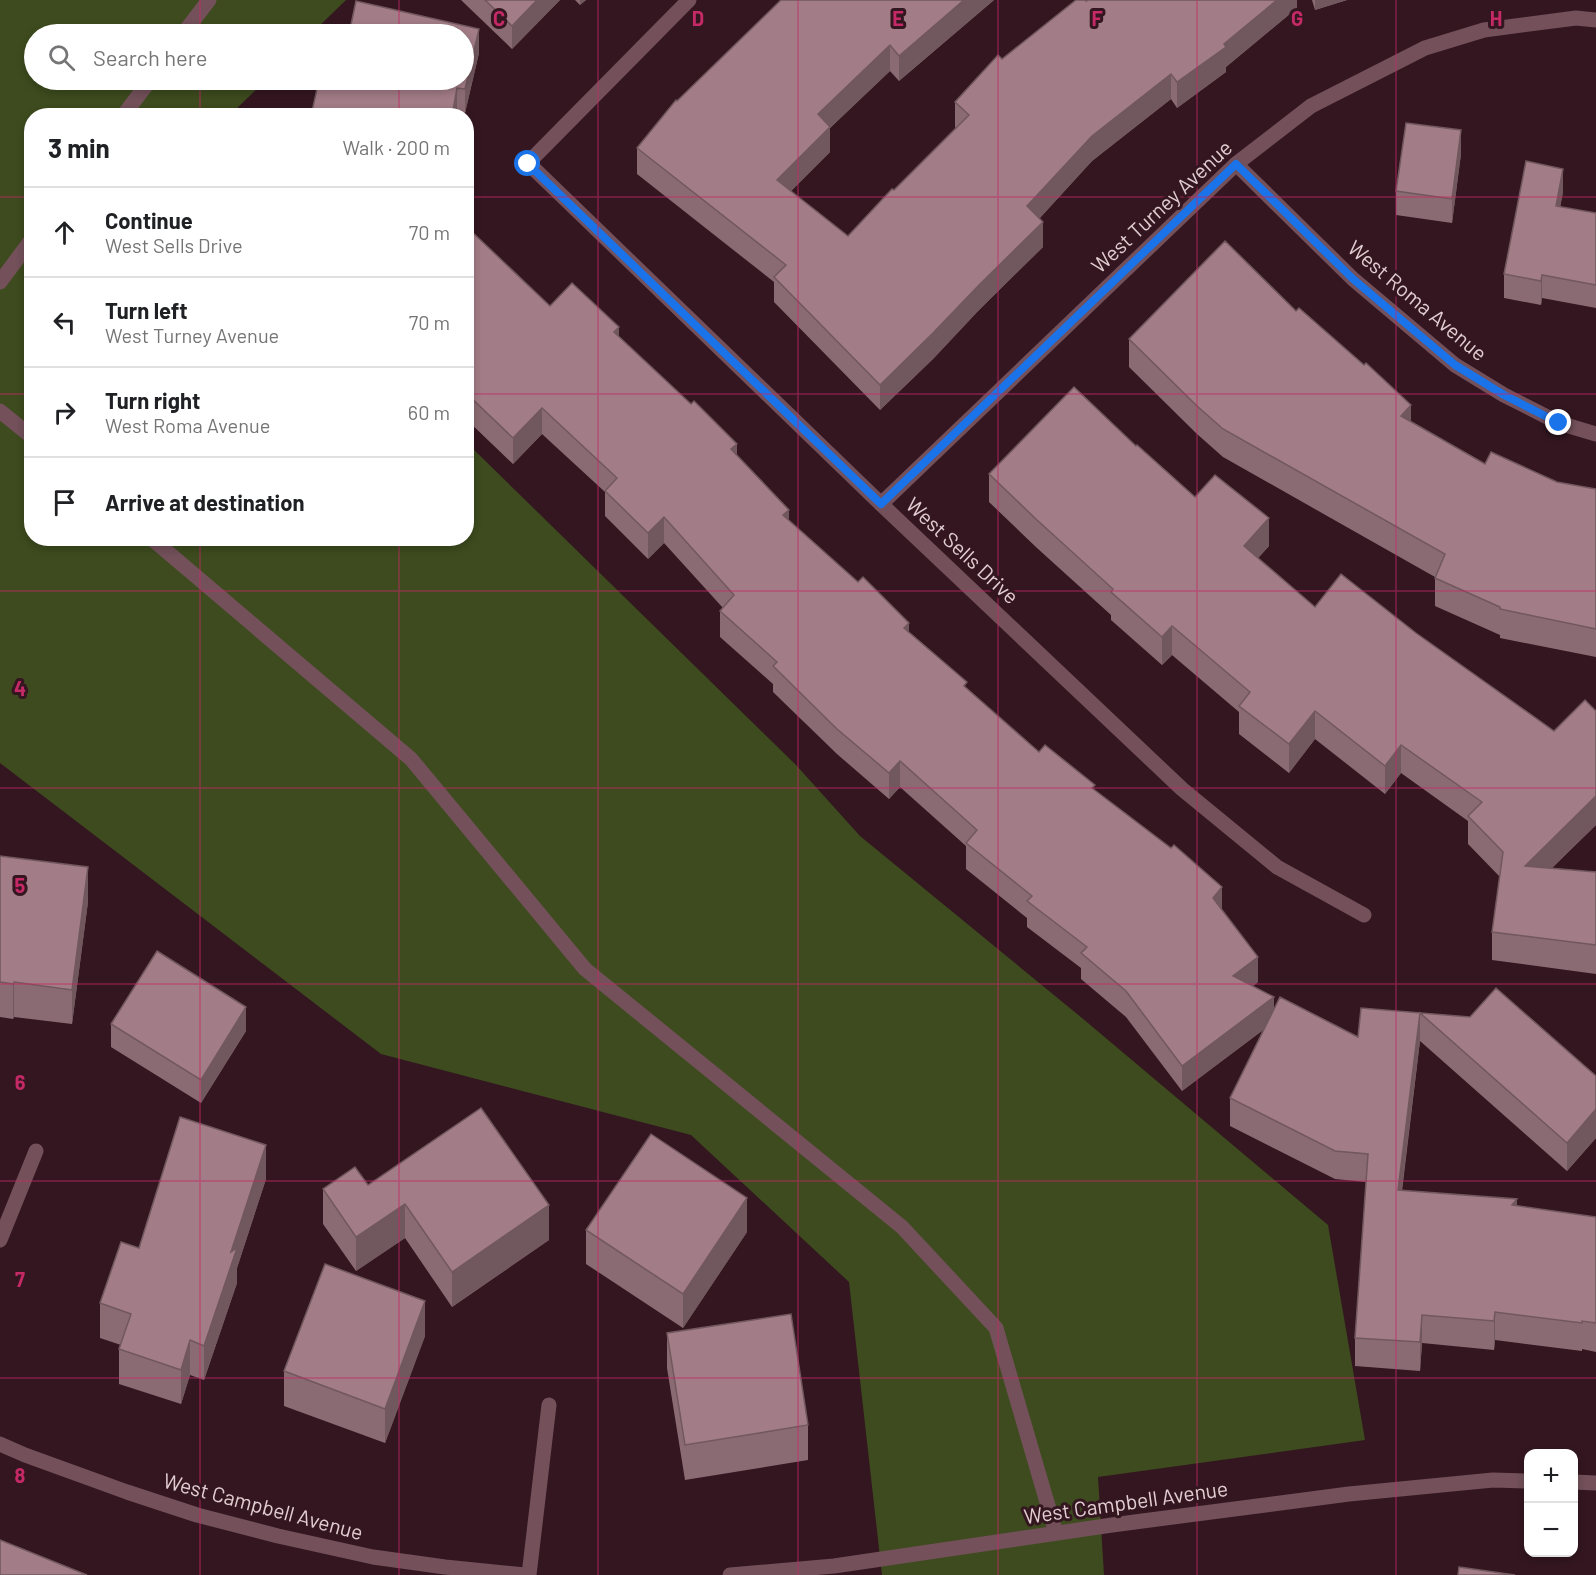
<!DOCTYPE html>
<meta charset="utf-8">
<style>
:root{--surface:#fff;--page:#f6f6f6;--text:#202124;--muted:#757577;--line:#e0e0e0}
body{margin:0;font-family:Barlow,sans-serif;background:var(--page);color:var(--text)}
.controls{position:absolute;right:18px;bottom:18px;display:grid;overflow:hidden;border-radius:12px;box-shadow:0 3px 9px #0003}
.controls button{width:54px;height:54px;display:grid;place-items:center;padding:0;border:0;border-bottom:2px solid var(--line);background:var(--surface);color:var(--text);font:30px sans-serif}
.stop{position:absolute;width:18px;height:18px;margin:-14px;border:4px solid #1a73e8;border-radius:50%;background:#fff}
.stop.end{background:#1a73e8;border-color:#fff;box-shadow:0 2px 6px #0008}
.list{margin:0;padding:0;list-style:none}
h2{display:flex;justify-content:space-between;align-items:center;height:78px;margin:0;padding:0 24px;font-size:26px}
h2 small{font-size:20px;font-weight:400;color:var(--muted)}
.list li{display:grid;grid-template-columns:39px 1fr auto;gap:18px;align-items:center;box-sizing:border-box;height:90px;padding:0 24px;border-top:2px solid var(--line)}
.list b{display:block;font-size:22px;white-space:nowrap}
.list p{margin:0;font-size:20px;white-space:nowrap;color:var(--muted)}
.list em{font-size:20px;font-style:normal;color:var(--muted)}
.icon{flex:none;width:33px;height:33px;fill:none;stroke:currentColor;stroke-width:2;stroke-linecap:round;stroke-linejoin:round}
.map{position:relative;flex:none;width:1596px;height:1575px;overflow:hidden}
.search{position:absolute;background:var(--surface);box-shadow:0 3px 9px #0003;left:24px;top:24px;width:450px;height:66px;display:flex;align-items:center;gap:15px;box-sizing:border-box;padding:0 21px;border-radius:33px;color:var(--muted);font-size:22px}
.panel{position:absolute;background:var(--surface);box-shadow:0 3px 9px #0003;left:24px;top:108px;width:450px;height:438px;border-radius:24px}
.map>svg:first-child{display:block}
.green{fill:#3d4b1e}
.lines{fill:none;stroke-linecap:round;stroke-linejoin:round}
.street{stroke:#73505a;stroke-width:15}
.secondary{stroke:#73505a;stroke-width:15}
.wall{fill:#8b6b73}
.shaded-wall{fill:#71575e}
.building{fill:#a27c86;stroke:#71575e;stroke-width:1.5}
.route{stroke:#1a73e8;stroke-width:8}
.grid{fill:none;stroke:#c52a67;stroke-width:1.5;stroke-opacity:0.55}
.labels{text-anchor:middle;stroke-width:6;stroke-linejoin:round;paint-order:stroke}
.street-label{font-size:21px;fill:#e2cdd2;stroke:#331620}
.grid-label{font-size:20px;text-anchor:middle;font-weight:bold;fill:#c52a67;stroke:#331620;stroke-width:6;stroke-linejoin:round;paint-order:stroke}
</style>
<div class="map">
<svg width="1596" height="1575" viewBox="0 0 1596 1575">
<rect width="100%" height="100%" fill="#331620"/>
<!-- green -->
<polygon class="green" points="0,0 346,0 311,34 34,34 34,80 266,80 230,115 32,116 32,538 466,538 467,443 796,765 860,836 1082,1018 1328,1225 1365,1440 1098,1477 1104,1575 882,1575 849,1282 691,1135 381,1054 0,763"/>
<g class="lines">
<!-- street -->
<g class="street">
<polyline points="689,0 528,163 881,504 1182,789 1277,867 1364,915"/>
<polyline points="183,34 209,0"/>
<polyline points="123,116 150,80"/>
<polyline points="1236,164 1353,279 1455,365 1504,395 1559,423 1596,434"/>
<polyline points="0,282 32,239"/>
<polyline points="0,411 32,437"/>
<polyline points="881,504 1236,164 1311,106 1425,48 1484,30 1576,18 1596,20"/>
<polyline points="151,538 411,759 585,969 902,1227 996,1328 1056,1533"/>
<polyline points="0,1240 36,1151"/>
<polyline points="529,1575 549,1405"/>
</g>
<!-- secondary -->
<g class="secondary">
<polyline points="0,1444 25,1455 127,1492 197,1515 278,1536 373,1557 445,1567 525,1575"/>
<polyline points="1574,1482 1596,1483"/>
<polyline points="730,1575 834,1566 1112,1525 1349,1494 1493,1480 1528,1481"/>
</g>
</g>
<!-- wall -->
<g class="wall">
<polygon points="461,0 560,0 512,49"/>
<polygon points="575,0 586,0 580,5"/>
<polygon points="994,0 899,81 890,71 830,128 830,152 791,191 848,236 956,129 955,127 955,102 1002,59 1086,1 1297,0 1297,8 1226,67 1226,72 1177,108 1171,99 1092,161 1039,219 1043,247 979,310 933,359 880,410 774,302 774,282 637,174 637,148 677,101"/>
<polygon points="1312,0 1347,0 1315,10"/>
<polygon points="479,53 465,113 338,83"/>
<polygon points="1461,154 1452,223 1396,215 1396,191"/>
<polygon points="1563,192 1560,207 1596,213 1596,308 1542,298 1541,305 1504,298 1504,274"/>
<polygon points="466,222 472,232 550,306 619,337 737,455 789,520 909,633 967,689 1039,752 1095,790 1222,910 1258,982 1253,986 1274,1010 1358,1037 1361,1008 1470,1017 1596,1076 1596,1138 1567,1171 1420,1041 1402,1191 1596,1217 1596,1352 1582,1349 1582,1351 1495,1340 1494,1350 1422,1343 1420,1371 1355,1366 1355,1338 1366,1182 1335,1179 1230,1126 1230,1098 1263,1030 1182,1091 1126,1017 1081,979 1081,968 1027,927 1027,918 966,869 966,846 900,787 889,799 837,754 773,692 773,684 720,637 720,611 723,608 664,543 648,559 605,516 605,492 542,434 513,464 466,419"/>
<polygon points="1129,339 1411,423 1485,464 1557,482 1596,489 1596,657 1500,638 1500,635 1435,606 1435,577 1223,457 1197,434 1129,367"/>
<polygon points="1136,446 1195,497 1269,546 1258,558 1315,607 1596,825 1552,868 1596,872 1596,974 1492,960 1492,932 1500,877 1468,844 1468,821 1401,773 1385,794 1315,739 1289,773 1239,734 1239,712 1172,655 1162,665 1111,620 1111,615 1037,548 989,502 989,474"/>
<polygon points="0,856 88,902 72,1024 14,1017 13,1019 0,1017"/>
<polygon points="111,1024 246,1031 201,1103 111,1047"/>
<polygon points="266,1179 237,1268 237,1283 204,1380 190,1375 181,1404 119,1384 119,1349 121,1345 100,1338 100,1303 139,1248"/>
<polygon points="368,1185 549,1240 452,1307 405,1238 356,1271 323,1224 323,1189"/>
<polygon points="586,1230 747,1232 683,1328 586,1264"/>
<polygon points="667,1333 808,1425 808,1460 685,1480 667,1368"/>
<polygon points="425,1336 385,1443 284,1406 284,1371"/>
</g>
<!-- shaded-wall -->
<g class="shaded-wall">
<polygon points="537,0 560,0 512,49 512,26"/>
<polygon points="580,0 586,0 580,5"/>
<polygon points="964,0 994,0 899,81 899,56"/>
<polygon points="1277,0 1297,0 1297,8 1226,67 1226,72 1177,108 1177,82"/>
<polygon points="1315,0 1347,0 1315,10"/>
<polygon points="479,29 479,53 465,113 465,89"/>
<polygon points="890,45 890,71 830,128 830,152 777,205 777,180 818,114"/>
<polygon points="1171,74 1171,99 1092,161 1027,232 1027,206 1092,136"/>
<polygon points="457,88 457,116 452,116"/>
<polygon points="1461,130 1461,154 1452,223 1452,199"/>
<polygon points="1563,169 1563,192 1556,230 1556,206"/>
<polygon points="1043,222 1043,247 979,310 933,359 880,410 880,385 979,285"/>
<polygon points="1542,275 1542,298 1541,305 1541,281"/>
<polygon points="619,327 619,353 614,332"/>
<polygon points="1411,405 1411,433 1401,416"/>
<polygon points="542,408 542,434 513,464 513,438"/>
<polygon points="737,444 737,469 731,449"/>
<polygon points="789,510 789,536 783,515"/>
<polygon points="664,517 664,543 648,559 648,533"/>
<polygon points="1269,518 1269,546 1244,574 1244,546"/>
<polygon points="909,623 909,649 904,628"/>
<polygon points="1172,626 1172,655 1162,665 1162,637"/>
<polygon points="1315,711 1315,739 1289,773 1289,744"/>
<polygon points="1401,745 1401,773 1385,794 1385,766"/>
<polygon points="900,761 900,787 889,799 889,773"/>
<polygon points="1596,796 1596,825 1525,894 1525,866"/>
<polygon points="88,867 88,902 72,1024 72,990"/>
<polygon points="1222,887 1222,912 1213,898"/>
<polygon points="1258,957 1258,982 1233,1002 1233,976"/>
<polygon points="14,982 14,1017 13,1019 13,984"/>
<polygon points="1274,997 1274,1022 1182,1091 1182,1066"/>
<polygon points="246,1007 246,1031 201,1103 201,1080"/>
<polygon points="1420,1013 1420,1041 1398,1219 1398,1190"/>
<polygon points="1596,1109 1596,1138 1567,1171 1567,1143"/>
<polygon points="266,1145 266,1179 237,1268 237,1283 204,1380 204,1346 231,1252"/>
<polygon points="747,1198 747,1232 683,1328 683,1294"/>
<polygon points="1517,1199 1517,1227 1512,1205"/>
<polygon points="405,1204 405,1238 356,1271 356,1237"/>
<polygon points="549,1205 549,1240 452,1307 452,1272"/>
<polygon points="425,1301 425,1336 385,1443 385,1409"/>
<polygon points="1495,1312 1495,1340 1494,1350 1494,1321"/>
<polygon points="1422,1315 1422,1343 1420,1371 1420,1342"/>
<polygon points="190,1340 190,1375 181,1404 181,1370"/>
</g>
<!-- building -->
<g class="building">
<polygon points="485,0 537,0 512,26"/>
<polygon points="781,0 964,0 899,56 890,45 818,114 830,127 777,180 848,236 892,189 894,190 969,115 955,102 998,55 1002,59 1076,0 1085,0 1086,1 1088,0 1277,0 1224,44 1226,47 1177,82 1171,74 1092,136 1027,206 1043,222 979,285 933,333 880,385 774,277 786,265 637,148 676,100 677,101"/>
<polygon points="356,1 479,29 465,89 457,88 452,116 311,116 319,80 338,83 339,80 464,80 464,34 349,34"/>
<polygon points="1406,123 1461,130 1452,199 1396,191"/>
<polygon points="1526,161 1563,169 1556,206 1596,213 1596,285 1542,275 1541,281 1504,274"/>
<polygon points="466,222 472,228 470,230 550,306 572,283 619,327 614,332 691,404 694,401 737,444 731,449 789,510 783,515 858,582 863,577 909,623 904,628 967,682 964,686 1039,752 1045,745 1095,785 1092,788 1171,848 1174,845 1222,887 1213,898 1258,957 1233,976 1274,997 1182,1066 1126,991 1081,953 1087,947 1027,901 1032,896 966,843 977,830 900,761 889,773 837,729 773,666 777,662 720,611 734,595 664,517 648,533 605,491 617,478 542,408 513,438 466,393 472,387 466,382"/>
<polygon points="1225,241 1296,311 1299,308 1364,365 1366,363 1411,405 1401,416 1485,464 1491,452 1557,482 1596,489 1596,629 1500,609 1500,607 1435,578 1445,554 1223,429 1197,406 1129,339"/>
<polygon points="1074,387 1136,446 1137,445 1195,497 1215,475 1269,518 1244,546 1315,607 1341,574 1416,633 1554,731 1585,700 1596,711 1596,796 1525,866 1596,872 1596,945 1492,932 1503,852 1468,816 1482,802 1401,745 1385,766 1315,711 1289,744 1239,706 1250,692 1172,626 1162,637 1111,592 1113,589 1037,520 989,474"/>
<polygon points="0,856 88,867 72,990 14,982 13,984 0,982"/>
<polygon points="157,951 246,1007 201,1080 111,1024"/>
<polygon points="1496,988 1596,1076 1596,1109 1567,1143 1420,1013 1398,1190 1517,1199 1512,1205 1596,1217 1596,1323 1582,1321 1582,1323 1495,1312 1494,1321 1422,1315 1420,1342 1355,1338 1368,1154 1335,1151 1230,1098 1280,997 1358,1037 1361,1008 1470,1017"/>
<polygon points="481,1108 549,1205 452,1272 405,1204 356,1237 323,1189 355,1167 368,1185"/>
<polygon points="180,1117 266,1145 231,1252 237,1248 204,1346 190,1340 181,1370 119,1349 131,1314 100,1303 121,1242 139,1248"/>
<polygon points="651,1134 747,1198 683,1294 586,1230"/>
<polygon points="325,1264 425,1301 385,1409 284,1371"/>
<polygon points="791,1314 808,1425 685,1445 667,1333"/>
<polygon points="0,1540 87,1575 0,1575"/>
<polygon points="1459,1567 1515,1575 1458,1575"/>
</g>
<g class="lines">
<!-- route -->
<polyline class="route" points="528,164 881,504 1236,164 1353,279 1455,365 1504,395 1559,423"/>
</g>
<!-- grid -->
<path class="grid" d="M200,0V34M399,0V34M598,0V1575M798,0V1575M998,0V1575M1197,0V1575M1396,0V1575M200,80V116M399,80V116M0,197H32M466,197H1596M0,394H32M466,394H1596M200,538V1575M399,538V1575M0,591H1596M0,788H1596M0,984H1596M0,1181H1596M0,1378H1596"/>
<g class="labels">
<!-- street labels -->
<g class="street-label">
<text transform="translate(1162 207) rotate(-43)" y="7">West Turney Avenue</text>
<text transform="translate(1417 301) rotate(40)" y="7">West Roma Avenue</text>
<text transform="translate(962 551) rotate(43)" y="7">West Sells Drive</text>
<text transform="translate(1126 1503) rotate(-8)" y="7">West Campbell Avenue</text>
<text transform="translate(263 1507) rotate(15)" y="7">West Campbell Avenue</text>
</g>
</g>
<g class="grid-label">
<text x="499" y="26">C</text>
<text x="698" y="26">D</text>
<text x="898" y="26">E</text>
<text x="1097" y="26">F</text>
<text x="1297" y="26">G</text>
<text x="1496" y="26">H</text>
<text x="20" y="696">4</text>
<text x="20" y="893">5</text>
<text x="20" y="1090">6</text>
<text x="20" y="1287">7</text>
<text x="20" y="1483">8</text>
</g>
</svg>
<div class="controls">
<button>+</button>
<button>−</button>
</div>
<div class="stop" style="left:528px;top:164px"></div>
<div class="stop end" style="left:1559px;top:423px"></div>
<div class="search"><svg class="icon" aria-label="search" viewBox="0 0 24 24"><circle cx="10" cy="10" r="6"/><path d="M15 15l6 6"/></svg>Search here</div>
<section class="panel">
<h2>3 min<small>Walk · 200 m</small></h2>
<ul class="list">
<li><svg class="icon" aria-label="ahead" viewBox="0 0 24 24"><path d="M12 20V5M6 11l6-6 6 6"/></svg><div><b>Continue</b><p>West Sells Drive</p></div><em>70 m</em></li>
<li><svg class="icon" aria-label="left" viewBox="0 0 24 24"><path d="M17 20v-9H6M10 6l-5 5 5 5"/></svg><div><b>Turn left</b><p>West Turney Avenue</p></div><em>70 m</em></li>
<li><svg class="icon" aria-label="right" viewBox="0 0 24 24"><path d="M7 20v-9h11M14 6l5 5-5 5"/></svg><div><b>Turn right</b><p>West Roma Avenue</p></div><em>60 m</em></li>
<li><svg class="icon" aria-label="arrive" viewBox="0 0 24 24"><path d="M6 21V4h12l-3 4 3 4H6"/></svg><div><b>Arrive at destination</b></div></li>
</ul>
</section>
</div>
